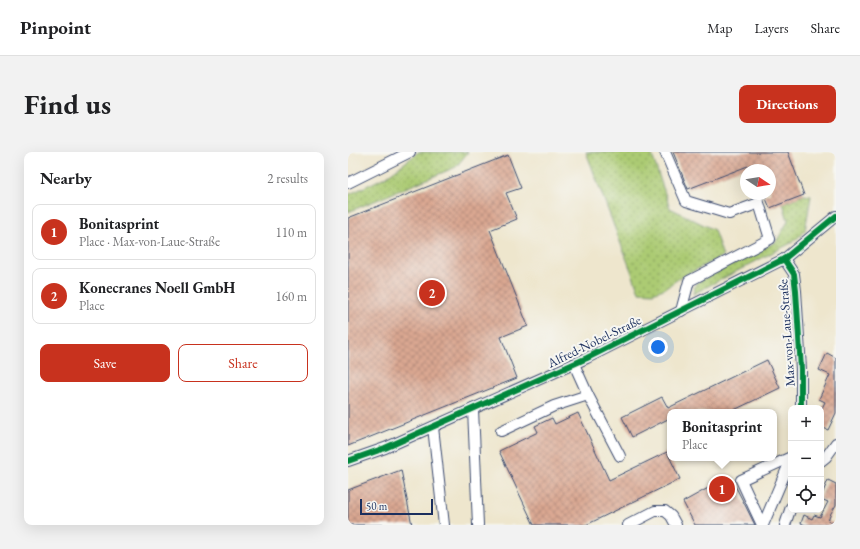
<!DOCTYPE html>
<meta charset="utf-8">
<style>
:root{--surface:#fff;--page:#f2f2f2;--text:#202124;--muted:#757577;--line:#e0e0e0;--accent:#c8321e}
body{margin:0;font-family:"EB Garamond",serif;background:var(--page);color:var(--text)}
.controls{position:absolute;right:12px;bottom:12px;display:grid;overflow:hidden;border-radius:8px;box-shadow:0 4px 16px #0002}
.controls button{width:36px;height:36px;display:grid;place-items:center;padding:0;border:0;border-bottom:1px solid var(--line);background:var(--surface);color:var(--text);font:20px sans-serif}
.compass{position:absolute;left:392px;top:12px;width:36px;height:36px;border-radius:50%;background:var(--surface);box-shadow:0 4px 16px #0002;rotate:102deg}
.scale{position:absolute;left:12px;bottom:10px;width:73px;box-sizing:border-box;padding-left:4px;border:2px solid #1b2f5e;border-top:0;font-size:11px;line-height:14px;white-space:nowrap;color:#1b2f5e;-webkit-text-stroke:3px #f6f6f2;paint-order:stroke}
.you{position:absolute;left:310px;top:195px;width:14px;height:14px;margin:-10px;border:3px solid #fff;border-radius:50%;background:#1a73e8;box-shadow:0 0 0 6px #1a73e833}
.badge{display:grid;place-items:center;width:26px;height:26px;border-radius:50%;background:var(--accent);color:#fff;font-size:13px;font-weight:700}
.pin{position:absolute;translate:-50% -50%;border:2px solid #fff;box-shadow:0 1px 4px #0006}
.popup{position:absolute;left:319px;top:257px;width:110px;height:52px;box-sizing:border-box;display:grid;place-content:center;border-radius:8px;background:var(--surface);filter:drop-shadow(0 1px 3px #0005);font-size:13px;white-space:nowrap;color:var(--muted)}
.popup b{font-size:15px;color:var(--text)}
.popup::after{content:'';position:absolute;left:50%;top:100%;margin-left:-8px;border:8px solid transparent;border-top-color:var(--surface)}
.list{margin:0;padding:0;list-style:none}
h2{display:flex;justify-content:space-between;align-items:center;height:52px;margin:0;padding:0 16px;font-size:17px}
h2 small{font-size:13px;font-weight:400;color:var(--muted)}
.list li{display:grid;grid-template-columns:26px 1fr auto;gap:12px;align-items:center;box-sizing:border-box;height:56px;margin:0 8px 8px;padding:0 8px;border:1px solid var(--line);border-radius:8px}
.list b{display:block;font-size:15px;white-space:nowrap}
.list p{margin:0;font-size:13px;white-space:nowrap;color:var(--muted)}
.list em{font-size:13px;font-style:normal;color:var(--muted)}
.actions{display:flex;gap:8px;padding:12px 16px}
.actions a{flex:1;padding:9px 0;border:1px solid var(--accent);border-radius:8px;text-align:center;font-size:14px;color:var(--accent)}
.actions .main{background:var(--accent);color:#fff}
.icon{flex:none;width:22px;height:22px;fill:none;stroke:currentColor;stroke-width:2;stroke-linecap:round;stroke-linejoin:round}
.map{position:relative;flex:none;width:488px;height:373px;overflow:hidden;border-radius:8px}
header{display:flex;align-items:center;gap:24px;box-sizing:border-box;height:56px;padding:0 20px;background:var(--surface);border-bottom:1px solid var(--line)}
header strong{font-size:19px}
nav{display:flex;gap:22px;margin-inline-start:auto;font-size:14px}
.intro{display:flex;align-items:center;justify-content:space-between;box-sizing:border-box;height:96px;padding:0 24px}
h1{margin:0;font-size:28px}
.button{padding:10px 18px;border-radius:8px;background:var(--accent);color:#fff;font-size:14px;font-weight:700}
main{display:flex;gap:24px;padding:0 24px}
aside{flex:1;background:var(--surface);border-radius:8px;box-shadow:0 4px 16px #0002}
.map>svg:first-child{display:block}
.green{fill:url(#green-dots);stroke:#647d68}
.building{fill:url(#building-cross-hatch)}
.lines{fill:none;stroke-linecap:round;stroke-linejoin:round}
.minor-casing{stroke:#3b4a6f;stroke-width:12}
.minor{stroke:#fff;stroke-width:10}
.cycleway-casing{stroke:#f6f6f2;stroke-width:8}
.cycleway{stroke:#00873e;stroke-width:6}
.labels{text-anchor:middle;stroke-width:4;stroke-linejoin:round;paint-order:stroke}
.street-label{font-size:13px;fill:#1b2f5e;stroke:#f6f6f2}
</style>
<header>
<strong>Pinpoint</strong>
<nav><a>Map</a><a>Layers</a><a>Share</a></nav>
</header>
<div class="intro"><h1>Find us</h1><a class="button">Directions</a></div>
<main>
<aside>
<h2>Nearby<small>2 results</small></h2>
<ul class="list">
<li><span class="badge">1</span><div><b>Bonitasprint</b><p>Place · Max-von-Laue-Straße</p></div><em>110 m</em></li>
<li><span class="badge">2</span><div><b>Konecranes Noell GmbH</b><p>Place</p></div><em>160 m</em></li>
</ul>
<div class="actions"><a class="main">Save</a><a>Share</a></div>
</aside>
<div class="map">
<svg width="488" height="373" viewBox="0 0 488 373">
<defs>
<pattern id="green-dots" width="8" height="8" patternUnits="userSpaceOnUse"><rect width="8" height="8" fill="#accb73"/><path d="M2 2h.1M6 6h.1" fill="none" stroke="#8ba562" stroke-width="1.8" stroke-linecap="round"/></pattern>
<pattern id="building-cross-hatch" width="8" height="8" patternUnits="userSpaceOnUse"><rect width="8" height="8" fill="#daa791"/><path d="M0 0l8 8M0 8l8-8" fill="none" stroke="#b0887a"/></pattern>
</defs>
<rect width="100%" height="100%" fill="#f6f6f2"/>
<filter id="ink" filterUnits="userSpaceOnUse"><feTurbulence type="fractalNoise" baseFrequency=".025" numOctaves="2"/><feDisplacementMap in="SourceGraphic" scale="8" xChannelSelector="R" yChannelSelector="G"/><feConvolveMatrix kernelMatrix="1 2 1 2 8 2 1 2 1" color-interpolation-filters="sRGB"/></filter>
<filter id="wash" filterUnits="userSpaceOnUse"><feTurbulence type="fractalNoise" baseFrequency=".012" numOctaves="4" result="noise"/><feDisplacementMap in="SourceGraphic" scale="16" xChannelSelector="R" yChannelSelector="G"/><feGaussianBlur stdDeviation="0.9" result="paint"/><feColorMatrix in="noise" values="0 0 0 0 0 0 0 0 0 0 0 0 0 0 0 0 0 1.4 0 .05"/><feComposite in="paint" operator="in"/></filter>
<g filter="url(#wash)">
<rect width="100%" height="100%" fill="#eee6cd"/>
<!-- green -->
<g class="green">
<polygon points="70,0 120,0 108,15 0,60 0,43 39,24 67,3"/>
<polygon points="238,0 303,0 322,56 366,78 375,104 330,127 318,136 305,141 291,140"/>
<polygon points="456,43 463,44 457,79 445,90 345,142 348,131 428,90 440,69 435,51"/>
</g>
<g id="blocks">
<!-- building -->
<g class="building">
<polygon points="325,0 440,0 456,43 422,56 416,42 422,42 422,18 407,18 405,12 340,37"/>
<polygon points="160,3 173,36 158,41 169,67 142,78 180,174 153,185 169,226 0,294 0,66"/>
<polygon points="479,201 488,206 488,261 480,278 473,275 473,258 477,250 471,247 482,223 471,218"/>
<polygon points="419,208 432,236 382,260 322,260 322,266 284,285 274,265 314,245 320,256"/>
<polygon points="230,261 261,328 319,300 332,327 238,373 186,373 151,299 190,280 187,274 204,266 207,272"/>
<polygon points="53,318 64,373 0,373 0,338"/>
<polygon points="382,324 395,349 407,373 347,373 335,350"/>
<polygon points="480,328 488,332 488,353 483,361 480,369 488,372 488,373 457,373 453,371 456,363 464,367 466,363 472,365 480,350 473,347 473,345"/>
</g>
</g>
</g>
<g filter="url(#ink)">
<use href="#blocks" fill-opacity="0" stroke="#3b4a6f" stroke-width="1"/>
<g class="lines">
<!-- minor casing -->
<g class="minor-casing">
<g id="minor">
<polyline points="317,0 338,49 381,62 411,51 422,87 341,129 333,159"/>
<polyline points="0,31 62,0"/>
<polyline points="436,107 446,122 448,139 453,217 453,256"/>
<polyline points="240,243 272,304"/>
<polyline points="125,257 130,373"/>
<polyline points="85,275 96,373"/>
<polyline points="153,279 206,254 240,243 226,212"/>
<polyline points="0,309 37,296 239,206 436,107 488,64"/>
<polyline points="473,309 478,305 488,291"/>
<polyline points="280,373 307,359 317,359 323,364 328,373"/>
<polyline points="414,373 393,328 443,305"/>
<polyline points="415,373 443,307"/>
<polyline points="437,373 443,355"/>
</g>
</g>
<!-- minor -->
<use href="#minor" class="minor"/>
<!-- cycleway casing -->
<g class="cycleway-casing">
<g id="cycleway">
<polyline points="436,107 446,122 448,139 453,217 453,256"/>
<polyline points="0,309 37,296 239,206 436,107 488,64"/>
</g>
</g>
<!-- cycleway -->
<use href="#cycleway" class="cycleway"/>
</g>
</g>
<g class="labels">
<!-- street labels -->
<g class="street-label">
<text transform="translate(438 181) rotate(-94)" y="5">Max-von-Laue-Straße</text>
<text transform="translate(246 189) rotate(-26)" y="5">Alfred-Nobel-Straße</text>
</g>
</g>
</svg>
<div class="controls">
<button>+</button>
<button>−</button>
<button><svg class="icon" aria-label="locate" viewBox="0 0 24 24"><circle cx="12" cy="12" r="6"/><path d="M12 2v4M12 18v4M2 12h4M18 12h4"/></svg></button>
</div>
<svg class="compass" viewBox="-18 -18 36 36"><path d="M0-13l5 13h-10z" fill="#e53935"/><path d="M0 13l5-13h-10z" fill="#757577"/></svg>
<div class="scale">50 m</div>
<div class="you"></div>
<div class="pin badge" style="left:374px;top:337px">1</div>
<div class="popup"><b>Bonitasprint</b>Place</div>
<div class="pin badge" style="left:84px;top:141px">2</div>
</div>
</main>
